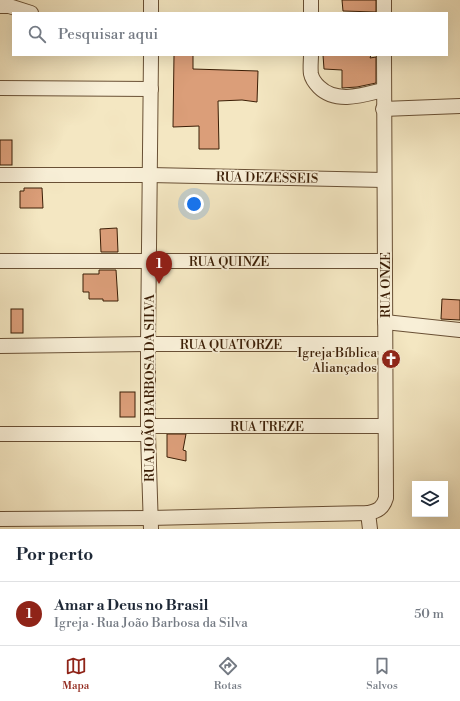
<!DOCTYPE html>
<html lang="pt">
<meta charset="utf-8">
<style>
:root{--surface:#fff;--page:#f6f6f7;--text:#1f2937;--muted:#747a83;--line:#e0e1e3;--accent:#8f2418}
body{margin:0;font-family:"Libre Bodoni",serif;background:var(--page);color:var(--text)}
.controls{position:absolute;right:12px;bottom:12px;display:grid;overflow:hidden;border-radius:0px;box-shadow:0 4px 16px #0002}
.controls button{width:36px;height:36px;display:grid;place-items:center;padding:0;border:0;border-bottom:1px solid var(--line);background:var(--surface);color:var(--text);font:20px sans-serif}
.you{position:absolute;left:194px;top:204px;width:14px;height:14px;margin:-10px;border:3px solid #fff;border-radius:50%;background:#1a73e8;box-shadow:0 0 0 6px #1a73e833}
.badge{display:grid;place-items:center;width:26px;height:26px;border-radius:50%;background:var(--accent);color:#fff;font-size:13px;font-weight:700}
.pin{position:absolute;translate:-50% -33px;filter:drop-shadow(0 1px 2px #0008)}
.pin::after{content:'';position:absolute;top:21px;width:14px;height:12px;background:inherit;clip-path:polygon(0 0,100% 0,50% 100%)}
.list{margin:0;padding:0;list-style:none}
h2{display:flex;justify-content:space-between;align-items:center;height:52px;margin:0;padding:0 16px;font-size:17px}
h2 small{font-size:13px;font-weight:400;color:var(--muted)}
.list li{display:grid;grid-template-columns:26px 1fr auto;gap:12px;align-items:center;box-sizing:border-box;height:64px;padding:0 16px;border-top:1px solid var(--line)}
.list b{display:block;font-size:15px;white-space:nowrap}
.list p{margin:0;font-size:13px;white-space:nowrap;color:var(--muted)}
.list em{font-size:13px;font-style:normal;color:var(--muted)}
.icon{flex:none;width:22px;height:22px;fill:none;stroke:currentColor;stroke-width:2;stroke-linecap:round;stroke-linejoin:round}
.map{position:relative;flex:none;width:460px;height:529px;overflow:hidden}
.search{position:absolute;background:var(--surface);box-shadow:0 4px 16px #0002;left:12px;right:12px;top:12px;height:44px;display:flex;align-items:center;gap:10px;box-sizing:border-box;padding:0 14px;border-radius:0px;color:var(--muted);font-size:15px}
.sheet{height:116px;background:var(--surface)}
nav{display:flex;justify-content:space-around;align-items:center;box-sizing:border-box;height:56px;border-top:1px solid var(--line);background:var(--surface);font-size:11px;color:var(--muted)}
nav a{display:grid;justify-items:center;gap:2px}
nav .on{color:var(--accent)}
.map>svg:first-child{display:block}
.building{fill:#db9e79;stroke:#3b1e06}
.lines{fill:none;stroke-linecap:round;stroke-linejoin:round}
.street-casing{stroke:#695035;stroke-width:16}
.street{stroke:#f8efd7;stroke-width:14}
.labels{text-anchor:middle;stroke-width:3.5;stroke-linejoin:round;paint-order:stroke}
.street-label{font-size:13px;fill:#3b1e06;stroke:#f8efd7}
.poi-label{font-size:13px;fill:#3b1e06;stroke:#f8efd7;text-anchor:end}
</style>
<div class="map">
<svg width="460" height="529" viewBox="0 0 460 529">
<rect width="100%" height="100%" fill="#f4e7c2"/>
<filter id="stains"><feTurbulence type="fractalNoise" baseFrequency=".005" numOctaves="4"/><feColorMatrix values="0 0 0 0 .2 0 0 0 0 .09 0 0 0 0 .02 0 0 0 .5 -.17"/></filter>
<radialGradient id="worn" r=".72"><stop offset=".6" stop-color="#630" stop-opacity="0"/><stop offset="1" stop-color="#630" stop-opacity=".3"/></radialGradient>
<!-- building -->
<g class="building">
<polygon points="342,0 376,0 376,12 343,11"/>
<polygon points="174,55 193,55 193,69 258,71 257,102 242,100 218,101 219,149 199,149 199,126 173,127"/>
<polygon points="323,55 371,55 370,58 376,57 376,83 357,87 342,88 342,70 324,69"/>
<rect x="0" y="140" width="12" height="25"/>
<polygon points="24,188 42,188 43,208 20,208 20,191 24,191"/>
<polygon points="117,228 118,252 101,252 100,229"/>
<polygon points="99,270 116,270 118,301 103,301 103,299 89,299 89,292 83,292 83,274 99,274"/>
<polygon points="442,299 460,300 460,320 441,319"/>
<rect x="11" y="309" width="12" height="24"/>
<rect x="120" y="392" width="15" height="25"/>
<polygon points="167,434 186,434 183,450 186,451 186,461 167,457"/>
</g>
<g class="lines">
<!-- street casing -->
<g class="street-casing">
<g id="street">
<polyline points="151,0 151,13"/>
<polyline points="311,0 311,13"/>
<polyline points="0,6 9,6 31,13"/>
<polyline points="384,13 384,0"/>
<polyline points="151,55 148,344 148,434 151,529"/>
<path d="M311,55C311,61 310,68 311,74C312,79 315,83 319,87C336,104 363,95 383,90"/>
<polyline points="0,88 151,89"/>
<polyline points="383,109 460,106"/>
<polyline points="0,175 150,175 384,180"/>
<polyline points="0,261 385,261"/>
<polyline points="385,322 460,330"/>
<polyline points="0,346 148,344 385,344"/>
<polyline points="148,426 385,426"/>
<polyline points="0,434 148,434"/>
<polyline points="368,513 370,529"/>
<path d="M0,519L150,518L368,513C378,511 383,508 386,498L384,55"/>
</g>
</g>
<!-- street -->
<use href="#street" class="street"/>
</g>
<!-- icons -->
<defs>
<g id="church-disc" transform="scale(1)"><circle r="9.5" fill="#8f2418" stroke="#f8efd7"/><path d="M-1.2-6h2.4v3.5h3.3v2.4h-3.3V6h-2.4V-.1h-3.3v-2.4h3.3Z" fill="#fff"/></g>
</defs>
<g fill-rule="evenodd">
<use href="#church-disc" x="391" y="359"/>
</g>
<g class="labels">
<!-- street labels -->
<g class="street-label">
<text transform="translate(267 177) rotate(1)" y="5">RUA DEZESSEIS</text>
<text x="229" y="266">RUA QUINZE</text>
<text transform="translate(385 285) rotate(-90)" y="5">RUA ONZE</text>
<text x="231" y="349">RUA QUATORZE</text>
<text transform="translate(149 388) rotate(-90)" y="5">RUA JOÃO BARBOSA DA SILVA</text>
<text x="267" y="431">RUA TREZE</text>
</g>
<!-- poi labels -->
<g class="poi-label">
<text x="377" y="357">Igreja Bíblica<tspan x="377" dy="15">Aliançados</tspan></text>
</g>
</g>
<rect width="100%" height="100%" filter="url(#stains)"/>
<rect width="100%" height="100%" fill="url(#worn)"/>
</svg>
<div class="controls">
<button><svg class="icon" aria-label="layers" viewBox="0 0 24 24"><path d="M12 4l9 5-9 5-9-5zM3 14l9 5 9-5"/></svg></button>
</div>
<div class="you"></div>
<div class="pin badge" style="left:159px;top:284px">1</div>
<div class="search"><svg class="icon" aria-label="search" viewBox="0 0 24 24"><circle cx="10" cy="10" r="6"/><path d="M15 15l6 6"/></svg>Pesquisar aqui</div>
</div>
<section class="sheet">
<h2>Por perto<small></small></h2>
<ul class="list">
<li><span class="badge">1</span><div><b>Amar a Deus no Brasil</b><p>Igreja · Rua João Barbosa da Silva</p></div><em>50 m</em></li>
</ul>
</section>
<nav>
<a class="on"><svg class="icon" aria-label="map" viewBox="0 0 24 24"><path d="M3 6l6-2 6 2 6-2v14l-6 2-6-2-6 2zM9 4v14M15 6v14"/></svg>Mapa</a>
<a><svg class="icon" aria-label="directions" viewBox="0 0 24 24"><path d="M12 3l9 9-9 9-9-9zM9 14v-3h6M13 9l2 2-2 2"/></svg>Rotas</a>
<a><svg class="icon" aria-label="saved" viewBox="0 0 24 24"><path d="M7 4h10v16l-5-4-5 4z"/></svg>Salvos</a>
</nav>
